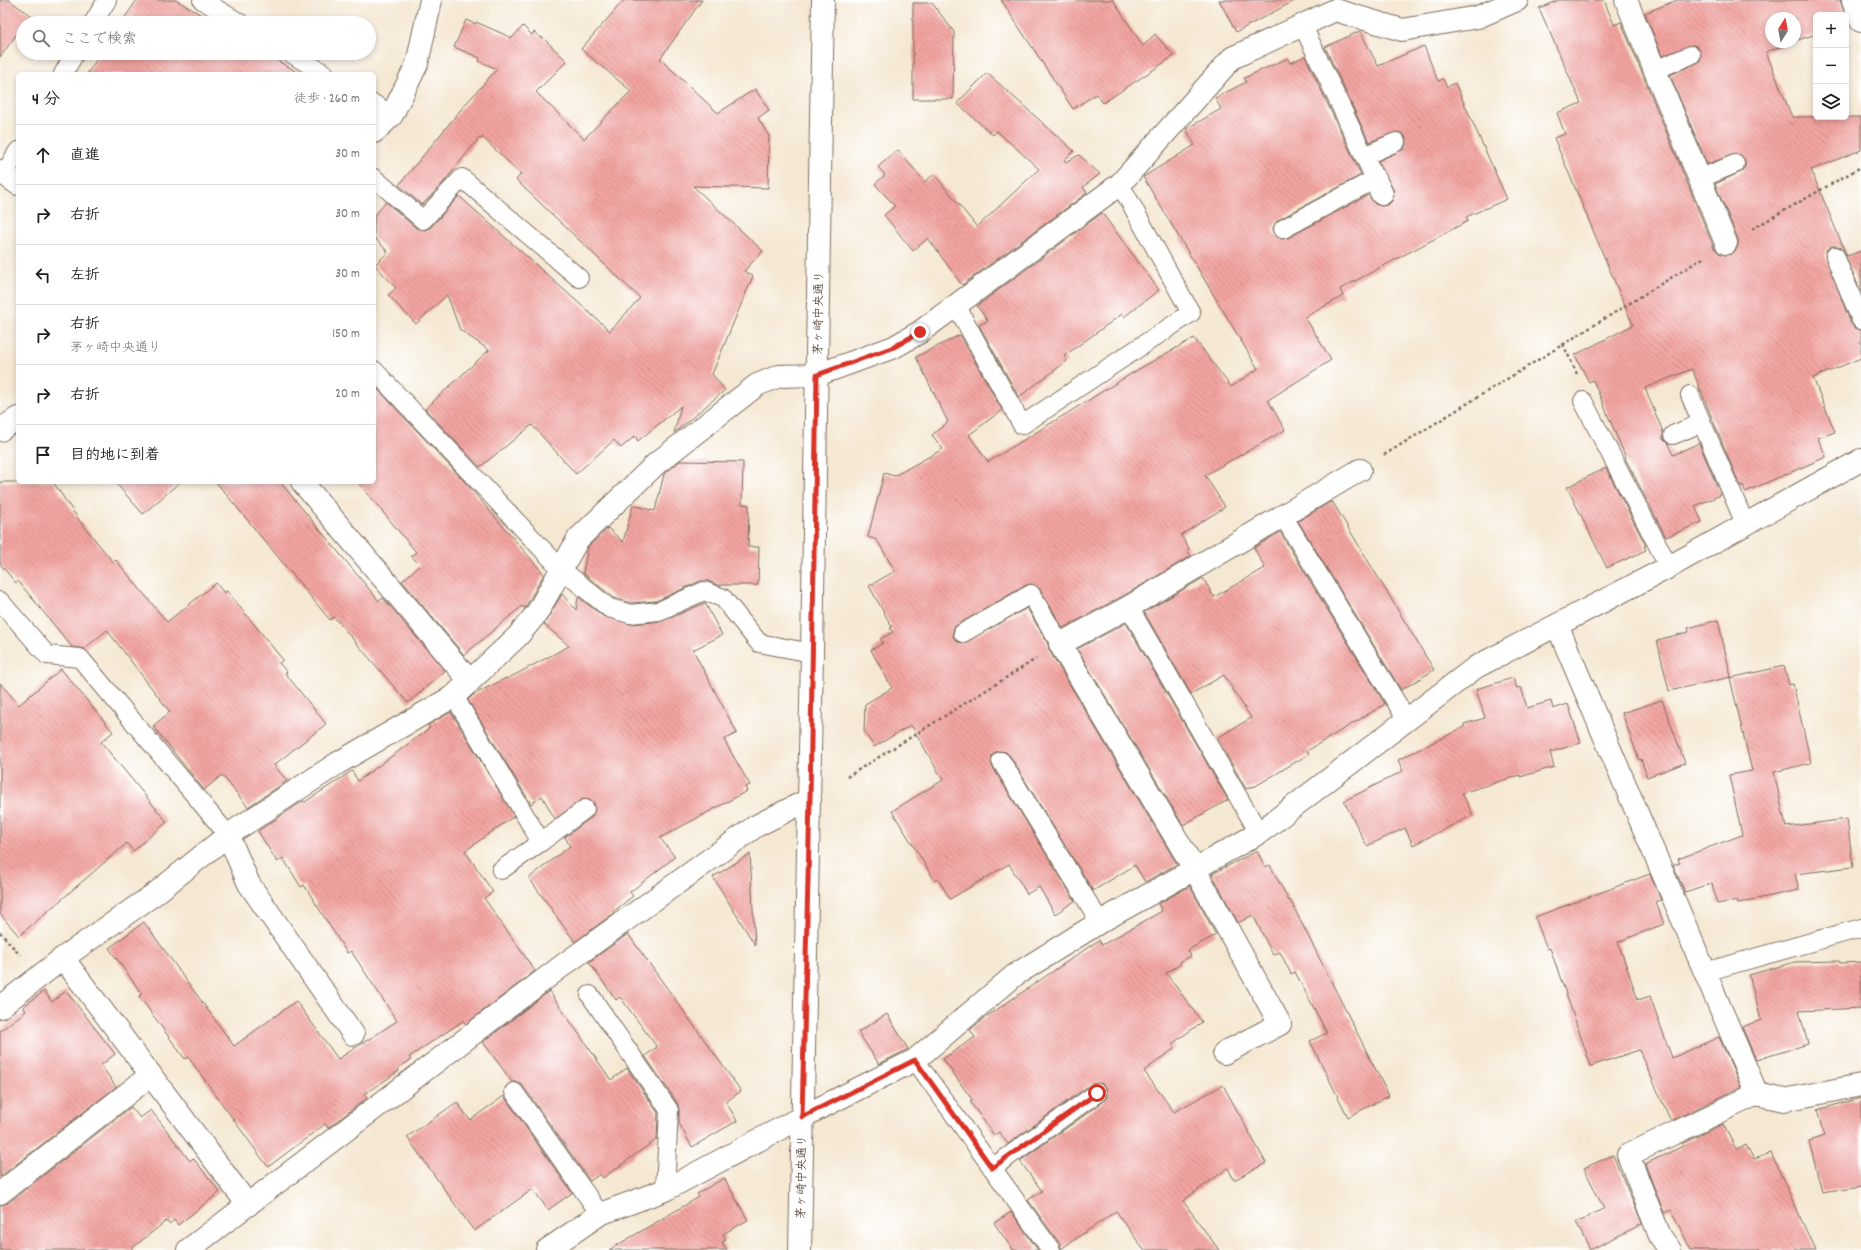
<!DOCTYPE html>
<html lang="ja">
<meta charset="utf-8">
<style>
:root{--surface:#fff;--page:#f2f2f2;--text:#202124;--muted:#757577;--line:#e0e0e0}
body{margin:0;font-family:Dekko,"Klee One",sans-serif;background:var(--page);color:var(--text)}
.controls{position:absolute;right:12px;top:12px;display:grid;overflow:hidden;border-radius:6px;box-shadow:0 2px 6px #0003}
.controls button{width:36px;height:36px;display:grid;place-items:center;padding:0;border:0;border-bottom:1px solid var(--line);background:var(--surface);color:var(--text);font:20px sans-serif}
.compass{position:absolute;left:1765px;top:12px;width:36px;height:36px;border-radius:50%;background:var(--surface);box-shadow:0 2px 6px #0003;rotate:11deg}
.stop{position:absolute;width:12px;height:12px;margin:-9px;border:3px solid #d93025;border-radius:50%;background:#fff}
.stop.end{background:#d93025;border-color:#fff;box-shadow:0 1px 4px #0008}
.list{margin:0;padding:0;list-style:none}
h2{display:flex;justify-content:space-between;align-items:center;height:52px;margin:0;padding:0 16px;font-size:17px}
h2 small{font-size:13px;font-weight:400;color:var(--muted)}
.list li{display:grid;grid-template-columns:26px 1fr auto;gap:12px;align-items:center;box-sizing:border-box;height:60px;padding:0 16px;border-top:1px solid var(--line)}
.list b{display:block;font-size:15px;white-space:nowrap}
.list p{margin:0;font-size:13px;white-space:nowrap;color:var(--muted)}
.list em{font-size:13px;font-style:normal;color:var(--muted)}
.icon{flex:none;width:22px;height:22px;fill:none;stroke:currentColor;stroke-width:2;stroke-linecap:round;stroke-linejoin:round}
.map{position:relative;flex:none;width:1861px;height:1250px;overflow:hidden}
.search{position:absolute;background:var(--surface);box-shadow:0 2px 6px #0003;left:16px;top:16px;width:360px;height:44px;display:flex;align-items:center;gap:10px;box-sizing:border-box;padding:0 14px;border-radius:22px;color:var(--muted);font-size:15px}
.panel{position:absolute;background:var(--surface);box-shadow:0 2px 6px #0003;left:16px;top:72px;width:360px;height:412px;border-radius:6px}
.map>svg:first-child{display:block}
.building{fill:url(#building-back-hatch)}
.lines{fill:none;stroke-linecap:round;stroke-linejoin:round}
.service-casing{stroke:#7c6c5d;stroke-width:20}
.minor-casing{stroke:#7c6c5d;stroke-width:24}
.primary-casing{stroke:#7c6c5d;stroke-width:24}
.path{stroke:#7c6c5d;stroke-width:2.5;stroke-dasharray:3 3;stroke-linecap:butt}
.service{stroke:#fff;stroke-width:18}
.minor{stroke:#fff;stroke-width:22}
.primary{stroke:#fff;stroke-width:22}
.route{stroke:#d93025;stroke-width:5}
.labels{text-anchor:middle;stroke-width:3.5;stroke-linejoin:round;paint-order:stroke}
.street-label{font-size:12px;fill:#3b2a1e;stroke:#fff}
</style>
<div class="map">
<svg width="1861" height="1250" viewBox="0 0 1861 1250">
<defs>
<pattern id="building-back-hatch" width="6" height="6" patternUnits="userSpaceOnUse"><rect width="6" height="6" fill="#f3a4a1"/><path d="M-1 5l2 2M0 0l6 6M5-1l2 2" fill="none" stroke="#c68683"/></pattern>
</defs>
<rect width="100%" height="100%" fill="#fff"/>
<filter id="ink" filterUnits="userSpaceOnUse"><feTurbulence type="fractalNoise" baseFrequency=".025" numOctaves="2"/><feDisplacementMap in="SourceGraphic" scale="8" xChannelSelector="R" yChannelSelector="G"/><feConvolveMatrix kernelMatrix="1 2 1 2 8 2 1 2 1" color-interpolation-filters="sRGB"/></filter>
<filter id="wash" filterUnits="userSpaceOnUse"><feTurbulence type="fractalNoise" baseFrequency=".012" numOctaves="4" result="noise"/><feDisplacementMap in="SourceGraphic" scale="16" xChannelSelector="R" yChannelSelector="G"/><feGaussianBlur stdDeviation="0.9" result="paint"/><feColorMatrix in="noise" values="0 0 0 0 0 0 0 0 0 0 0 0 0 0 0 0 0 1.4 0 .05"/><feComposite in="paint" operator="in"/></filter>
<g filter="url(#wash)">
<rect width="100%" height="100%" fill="#f5e8d3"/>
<g id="blocks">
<!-- building -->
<g class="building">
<polygon points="0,0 9,0 31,16 25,23 23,23 23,26 0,57"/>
<polygon points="137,0 176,0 215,23 121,23"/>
<polygon points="624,0 702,0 660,59 718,113 755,89 769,110 758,118 769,136 768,188 693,186 763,251 744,271 753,276 712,374 725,390 674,433 681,406 638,441 635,436 621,448 614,440 576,474 532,425 480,467 425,409 489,350 460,330 447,295 416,324 388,295 396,288 375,265 388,252 374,237 374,216 386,202 416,228 426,230 431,227 459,196 610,331 640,298 516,180 521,174 482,137 481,139 479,138 444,182 422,205 399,185 463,107 497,69 479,61 480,58 454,47 466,20 475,24 476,22 512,38 523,26 532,35 534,32 541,38 542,37 567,61 536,92 584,139 631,91 581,49"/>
<polygon points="1001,0 1113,0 1143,46 1155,34 1174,56 1103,103 1096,94 1073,109"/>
<polygon points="1219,0 1296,0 1236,32"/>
<polygon points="1559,0 1604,0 1614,25 1621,22 1714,248 1719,253 1725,255 1731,254 1736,250 1738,245 1738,239 1715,184 1743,171 1745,166 1745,160 1741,155 1736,154 1707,164 1670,75 1699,62 1701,56 1700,51 1697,46 1692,45 1662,56 1645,13 1677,0 1840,0 1845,15 1816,15 1816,34 1795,41 1795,18 1771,18 1771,42 1793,42 1766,52 1792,117 1861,117 1861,150 1811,170 1847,256 1861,251 1861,292 1842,248 1837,246 1831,246 1827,249 1825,255 1851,324 1855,328 1861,330 1861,358 1813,378 1835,432 1818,438 1826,457 1745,492 1743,485 1740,486 1692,369 1645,388 1663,432 1663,439 1668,444 1673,455 1699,443 1721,495 1695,506 1702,522 1666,537 1625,458 1626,458 1593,380 1589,382 1575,355 1633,325 1554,138 1565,134 1557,113 1581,103 1539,8"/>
<polygon points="913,3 932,3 954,32 953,99 913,99"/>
<polygon points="1360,31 1378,66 1424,46 1438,81 1443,79 1447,87 1455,83 1507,199 1466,217 1468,221 1340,289 1343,296 1305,317 1331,360 1268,400 1285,430 1205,475 1225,507 1181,535 1189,549 1187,550 1191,556 1123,596 1063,628 1040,589 1031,584 1026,585 954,627 953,633 954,639 958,642 963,643 1027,608 1048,644 1049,650 1177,864 1145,882 1135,865 1093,891 1010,756 1006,752 1000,751 995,752 992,756 992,766 1075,901 1055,914 1039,887 1027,894 1009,864 950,899 938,879 935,881 892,811 943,780 911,725 874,747 864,731 865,704 892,688 871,650 883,643 880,639 893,632 890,628 892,627 869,586 895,571 877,540 868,537 884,473 894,476 943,449 932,435 948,422 916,357 960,335 1002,410 969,435 988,462 1139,369 1194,338 1231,387 1258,369 1143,177 1195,145 1186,129 1221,109 1215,98 1246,82 1244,78 1288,58 1290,63 1305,56 1361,175 1278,220 1273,228 1274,234 1282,239 1288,238 1368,195 1375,204 1381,206 1388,205 1392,201 1394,195 1393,189 1378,161 1404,149 1406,144 1406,138 1403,134 1397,132 1369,142 1325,47"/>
<polygon points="101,53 264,53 301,74 87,74"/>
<polygon points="987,73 1074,151 1064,160 1066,162 1079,155 1100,174 1083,187 1087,193 962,285 928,238 913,251 884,215 895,206 875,184 885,175 878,167 898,150 925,182 934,174 977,227 1039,169 997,131 993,135 957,103"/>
<polygon points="1102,213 1159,290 1124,317 1122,314 1064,356 1067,361 1019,397 979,325 988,321 977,306"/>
<polygon points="374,385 464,481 544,574 525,608 522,606 464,655 402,581 420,565 411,556 416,552 358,482 374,482"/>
<polygon points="680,461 743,462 742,504 749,505 748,547 759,547 758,585 718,585 708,581 700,581 656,601 631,603 614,598 583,573 588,547 608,528 623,542 633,505 655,511 664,474"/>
<polygon points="1606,468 1646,546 1644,546 1646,550 1607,568 1567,487"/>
<polygon points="0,482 53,482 79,520 113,562 116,560 167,622 216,583 224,593 227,591 283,660 279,663 287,672 285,673 326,724 274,765 287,781 248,807 222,775 204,790 153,726 170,712 107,630 84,649 72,647 18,581 16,583 0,564"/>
<polygon points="115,482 180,482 143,514"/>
<polygon points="216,482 280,482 379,601 383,598 445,671 408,703 334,617 330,620"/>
<polygon points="1332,501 1434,670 1401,690 1298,521"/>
<polygon points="1280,532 1385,704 1307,751 1309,754 1254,787 1253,786 1246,789 1217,738 1251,718 1224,675 1191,694 1144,612 1203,578 1214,597 1265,568 1254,548"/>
<polygon points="562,594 576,610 578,597 603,616 631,624 663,621 705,603 722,635 693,650 737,733 724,740 750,785 745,787 747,791 660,838 675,857 630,892 633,896 613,912 614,913 575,942 529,878 570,846 565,837 592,817 595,808 594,803 589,800 583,799 555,819 542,796 531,804 468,700 473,695 506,678 507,679 569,646 544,624"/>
<polygon points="1718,620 1731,677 1669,691 1657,640 1689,632 1688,628"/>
<polygon points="1126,623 1228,800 1183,825 1077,649"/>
<polygon points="1784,666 1789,685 1793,684 1811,763 1774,772 1786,827 1847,819 1853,867 1795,874 1799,890 1738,903 1737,900 1717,904 1712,883 1685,892 1673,865 1680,863 1678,859 1742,835 1729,775 1752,771 1730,678"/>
<polygon points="61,669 113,732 101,742 167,822 133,851 127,843 19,936 0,914 0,683 19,705"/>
<polygon points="1513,678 1517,688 1521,687 1527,708 1551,701 1553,709 1568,704 1581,743 1550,752 1554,767 1520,777 1520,775 1462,793 1473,815 1413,845 1405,828 1367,846 1344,801 1403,771 1398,760 1464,727 1464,724 1485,718 1476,689"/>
<polygon points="1662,700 1685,763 1647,777 1641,759 1639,760 1622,713"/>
<polygon points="451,712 514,816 465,851 493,892 484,898 535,971 466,1024 463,1021 409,1057 411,1060 398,1068 399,1071 364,1094 367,1098 328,1128 325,1124 268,1167 188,1057 185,1059 139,996 142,994 109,948 144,922 234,1046 296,1001 338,1059 397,1021 351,951 347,953 304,885 301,887 283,858 277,862 258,831 303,801 305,802 352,771 358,781 430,728 428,725"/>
<polygon points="1257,851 1265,867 1270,865 1289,901 1290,900 1389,1096 1348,1117 1310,1041 1327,1033 1295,972 1291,974 1280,952 1273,955 1253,915 1238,923 1212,874"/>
<polygon points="750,854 755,945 713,877"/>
<polygon points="1650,874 1661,900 1656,902 1664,924 1618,942 1638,1000 1650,996 1672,1058 1719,1037 1741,1087 1671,1121 1639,1050 1591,1066 1550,948 1547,949 1535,917"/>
<polygon points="1190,886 1216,935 1188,950 1191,956 1180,962 1181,964 1166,973 1202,1022 1172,1044 1175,1048 1144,1071 1174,1112 1223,1085 1266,1163 1234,1180 1228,1168 1183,1201 1219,1250 1144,1250 1116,1211 1061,1249 1060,1244 1028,1200 1042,1191 1020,1161 1103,1102 1107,1097 1106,1087 1101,1083 1091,1084 1008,1144 999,1132 994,1135 970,1102 973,1101 943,1059 975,1037 970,1030 983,1019 1099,940 1102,945 1162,911 1158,904"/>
<polygon points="628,934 741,1091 726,1102 737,1121 692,1147 679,1123 679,1111 678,1104 645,1056 657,1047 620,997 616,1000 589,962"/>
<polygon points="1839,961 1840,963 1861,962 1861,1008 1799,1011 1808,1044 1756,1060 1742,1027 1761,1020 1749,975 1795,962"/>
<polygon points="44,991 52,1002 66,991 88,1019 115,1054 101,1065 116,1087 0,1177 0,1031 26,1011 23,1007"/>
<polygon points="549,991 611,1080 627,1068 658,1113 657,1139 603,1178 600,1174 590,1181 523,1086 518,1082 512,1082 483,1042"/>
<polygon points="887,1014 908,1049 879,1064 858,1032"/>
<polygon points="504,1096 572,1193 548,1210 533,1189 474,1231 407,1137 457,1102 470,1120"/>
<polygon points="1861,1098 1861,1186 1822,1192 1809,1141 1824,1136 1817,1110"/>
<polygon points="131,1107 140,1118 151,1110 190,1161 193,1158 220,1192 178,1225 174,1220 169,1224 166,1221 130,1250 0,1250 0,1205 8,1203"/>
<polygon points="1723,1124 1736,1149 1746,1145 1754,1159 1771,1153 1815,1250 1691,1250 1671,1210 1664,1213 1645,1164 1683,1146 1681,1144"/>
<polygon points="1613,1155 1642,1224 1590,1250 1576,1222 1604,1209 1584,1168"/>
<polygon points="724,1178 748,1220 723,1234 726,1240 722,1242 727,1250 609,1250 699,1197 697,1194"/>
<polygon points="1011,1212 1038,1250 1013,1250 994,1223"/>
</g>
</g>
</g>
<g filter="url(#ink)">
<use href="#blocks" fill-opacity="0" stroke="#7c6c5d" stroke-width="1"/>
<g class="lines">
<!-- service casing -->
<g class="service-casing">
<g id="service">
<polyline points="202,0 240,23"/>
<polyline points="93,23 107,0"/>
<polyline points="290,53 325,74"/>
<polyline points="1655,70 1691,55"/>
<polyline points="63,74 75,53"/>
<polyline points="374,104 392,115"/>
<polyline points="1364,156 1396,142"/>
<polyline points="5,173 18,151"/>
<polyline points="374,178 423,220 462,178 579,278"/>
<polyline points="1699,179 1735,164"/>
<polyline points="1283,229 1375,179 1303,26"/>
<polyline points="1835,256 1861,320"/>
<polyline points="956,305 1022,425 1191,313 1120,184"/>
<polyline points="374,370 561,569 609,608 630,614 659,611 704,591 723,598 759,643 812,653"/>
<polyline points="1690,395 1746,526"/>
<polyline points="1583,401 1669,567"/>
<polyline points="1673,435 1701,423"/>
<polyline points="1283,516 1407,720"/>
<polyline points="0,601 47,655 80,658 228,835"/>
<polyline points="1129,607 1259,833"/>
<polyline points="963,633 1031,594 1060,644"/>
<polyline points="454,696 541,842 501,870"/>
<polyline points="1001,761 1100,922"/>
<polyline points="541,842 585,809"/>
<polyline points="1705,972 1861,928"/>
<polyline points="590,995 669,1110 665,1190"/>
<polyline points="915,1060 1051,1250"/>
<polyline points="514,1092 600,1214"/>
<polyline points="992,1168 1097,1093"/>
</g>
</g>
<!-- minor casing -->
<g class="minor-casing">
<g id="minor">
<polyline points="1626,0 1726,243"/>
<polyline points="1853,0 1861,21"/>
<polyline points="374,132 392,115 417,64 431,0"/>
<polyline points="0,171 18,184"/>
<polyline points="1375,179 1382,194"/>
<polyline points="0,430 18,418"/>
<polyline points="302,482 469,680"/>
<polyline points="1557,625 1757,1094"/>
<polyline points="228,835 249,884 353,1034"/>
<polyline points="63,958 248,1205"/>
<polyline points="0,1007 63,958 156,893 228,835 338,763 454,696 518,636 537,613 578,539 657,463 757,385 779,376 817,375 894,347 920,332 1120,184 1232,58 1335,10 1402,30 1478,17 1517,0"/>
<polyline points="1224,1053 1280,1024 1194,868 1060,644 1129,607 1360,470"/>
<polyline points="0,1193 151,1075"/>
<polyline points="188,1250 562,966 756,826 810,799"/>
<polyline points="547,1250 600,1214 665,1190 802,1117 915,1060 1015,975 1100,922 1259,833 1476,667 1669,567 1861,460"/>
<polyline points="1670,1250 1660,1236 1628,1155 1757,1094 1784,1100 1861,1085"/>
</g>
</g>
<!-- primary casing -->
<g class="primary-casing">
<polyline id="primary" points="800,1250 812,653 823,0"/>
</g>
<!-- path -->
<g class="path">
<polyline points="1752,229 1861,167"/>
<polyline points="1563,344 1578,376"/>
<polyline points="1384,455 1703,258"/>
<polyline points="847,777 1036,659"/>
<polyline points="0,932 20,955"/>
</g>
<!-- service -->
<use href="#service" class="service"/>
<!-- minor -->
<use href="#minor" class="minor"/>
<!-- primary -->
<use href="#primary" class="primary"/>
</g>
</g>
<g class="lines" filter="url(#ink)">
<!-- route -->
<polyline class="route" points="920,332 894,347 817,375 810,799 802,1117 915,1060 992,1168 1097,1093"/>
</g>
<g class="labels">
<!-- street labels -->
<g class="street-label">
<text transform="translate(818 313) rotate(-89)" y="4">茅ヶ崎中央通り</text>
<text transform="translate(801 1177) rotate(-89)" y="4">茅ヶ崎中央通り</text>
</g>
</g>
</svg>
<div class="controls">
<button>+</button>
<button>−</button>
<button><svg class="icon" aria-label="layers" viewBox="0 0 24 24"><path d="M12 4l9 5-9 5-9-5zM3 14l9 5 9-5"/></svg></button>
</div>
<svg class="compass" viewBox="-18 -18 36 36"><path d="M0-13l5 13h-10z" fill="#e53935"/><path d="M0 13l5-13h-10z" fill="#757577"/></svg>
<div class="stop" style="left:1097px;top:1093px"></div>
<div class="stop end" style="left:920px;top:332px"></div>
<div class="search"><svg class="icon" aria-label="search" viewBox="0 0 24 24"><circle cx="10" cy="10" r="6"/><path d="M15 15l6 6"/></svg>ここで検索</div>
<section class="panel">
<h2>4 分<small>徒歩 · 260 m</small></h2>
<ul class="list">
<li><svg class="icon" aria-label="ahead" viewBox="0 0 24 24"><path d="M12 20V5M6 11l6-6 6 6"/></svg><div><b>直進</b></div><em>30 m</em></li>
<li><svg class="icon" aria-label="right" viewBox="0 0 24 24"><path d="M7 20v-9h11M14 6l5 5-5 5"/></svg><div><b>右折</b></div><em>30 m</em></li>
<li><svg class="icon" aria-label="left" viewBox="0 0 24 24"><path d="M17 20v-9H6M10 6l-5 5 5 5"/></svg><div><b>左折</b></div><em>30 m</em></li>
<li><svg class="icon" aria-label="right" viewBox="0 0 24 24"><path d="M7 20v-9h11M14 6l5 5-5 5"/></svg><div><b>右折</b><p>茅ヶ崎中央通り</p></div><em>150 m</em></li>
<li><svg class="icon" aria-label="right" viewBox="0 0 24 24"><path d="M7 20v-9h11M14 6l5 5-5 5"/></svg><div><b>右折</b></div><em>20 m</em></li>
<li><svg class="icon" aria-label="arrive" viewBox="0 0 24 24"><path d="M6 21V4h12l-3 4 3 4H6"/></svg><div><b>目的地に到着</b></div></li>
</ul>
</section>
</div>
